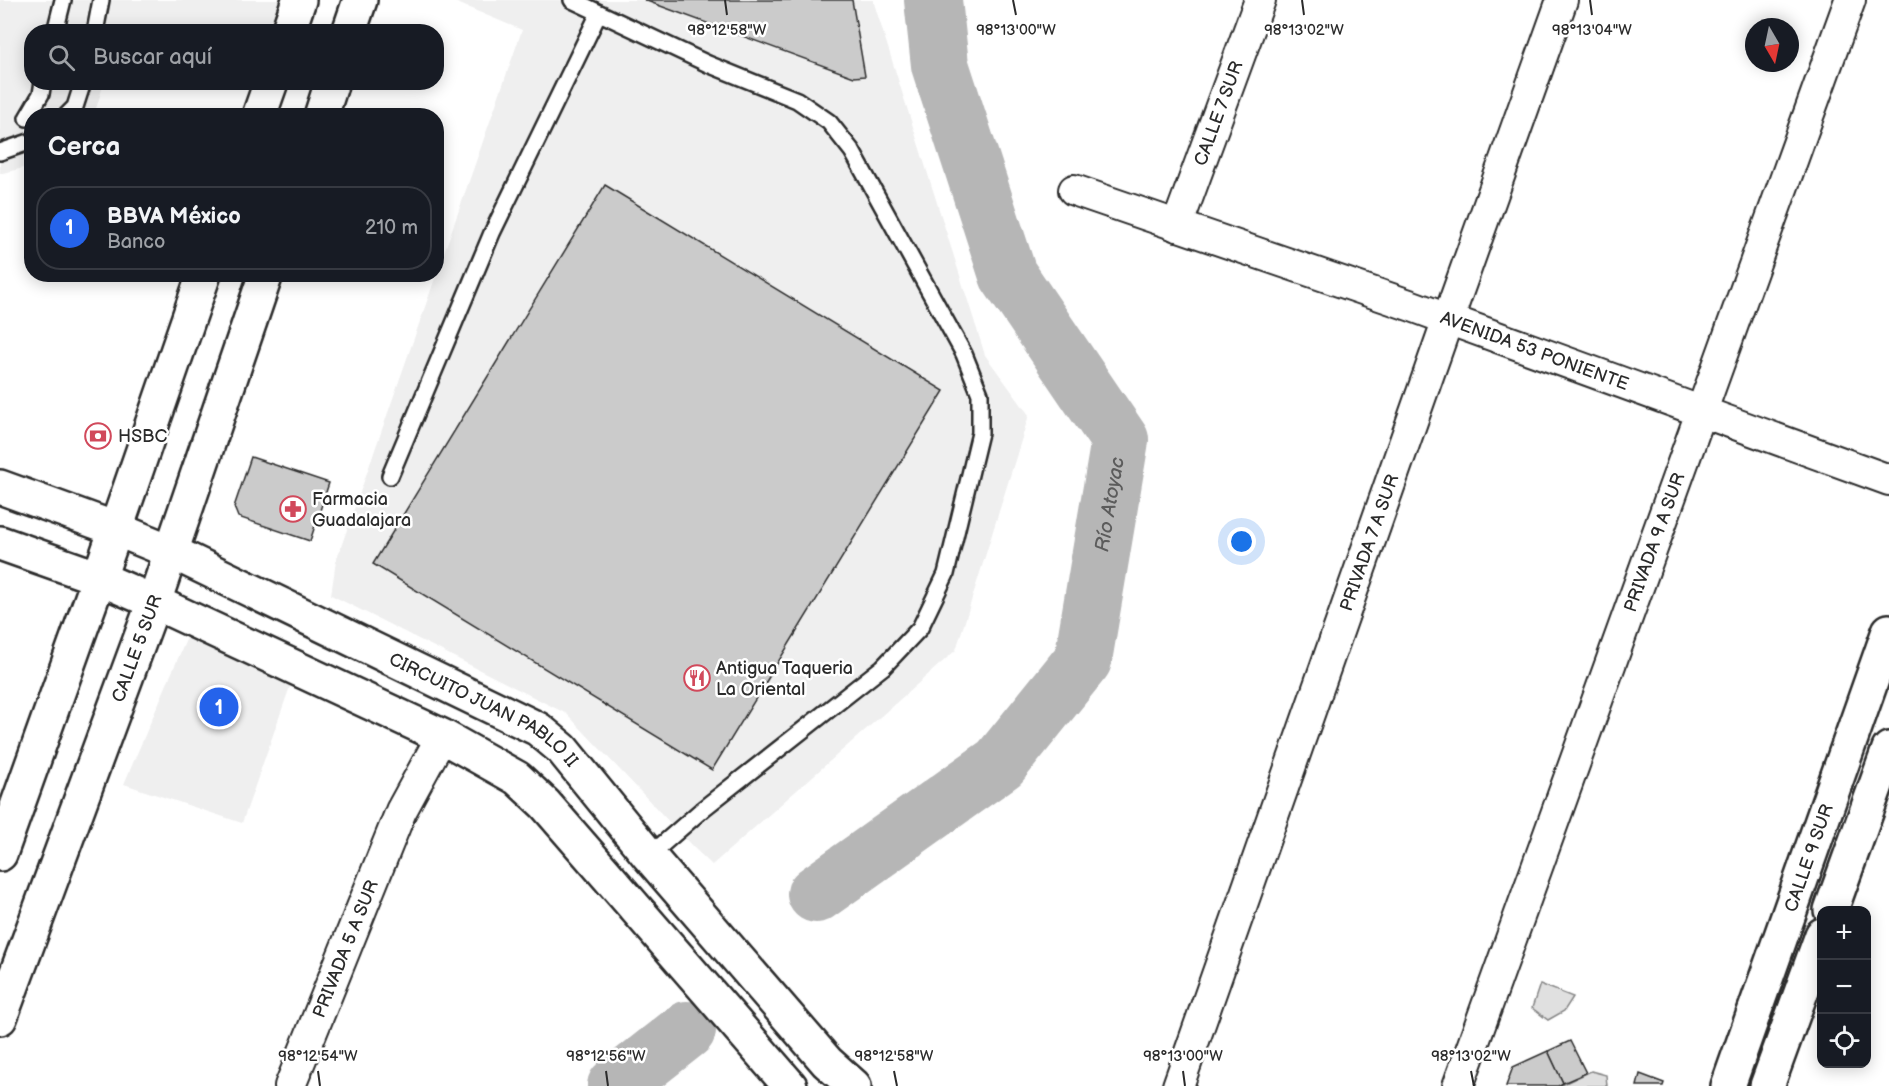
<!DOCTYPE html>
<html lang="es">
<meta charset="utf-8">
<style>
:root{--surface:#171b24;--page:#20242c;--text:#f1f3f6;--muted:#9ea1a6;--line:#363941;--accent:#2563eb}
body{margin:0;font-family:"Balsamiq Sans",sans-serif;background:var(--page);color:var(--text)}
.controls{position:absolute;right:18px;bottom:18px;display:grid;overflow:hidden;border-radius:12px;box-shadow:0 3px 15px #0003}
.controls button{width:54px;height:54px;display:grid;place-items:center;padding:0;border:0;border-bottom:2px solid var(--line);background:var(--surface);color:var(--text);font:30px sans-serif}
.compass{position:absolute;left:1745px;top:18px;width:54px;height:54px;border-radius:50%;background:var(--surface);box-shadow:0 3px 15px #0003;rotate:171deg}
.you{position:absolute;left:1242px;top:542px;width:21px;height:21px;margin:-15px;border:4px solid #fff;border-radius:50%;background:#1a73e8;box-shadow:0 0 0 9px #1a73e833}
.badge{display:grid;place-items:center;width:39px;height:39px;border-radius:50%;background:var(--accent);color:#fff;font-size:20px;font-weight:700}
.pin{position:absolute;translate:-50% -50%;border:3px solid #fff;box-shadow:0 2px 6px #0006}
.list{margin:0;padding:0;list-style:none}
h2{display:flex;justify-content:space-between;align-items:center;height:78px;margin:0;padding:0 24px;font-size:26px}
h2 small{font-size:20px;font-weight:400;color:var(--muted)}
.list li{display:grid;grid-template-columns:39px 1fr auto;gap:18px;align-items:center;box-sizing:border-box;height:84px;margin:0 12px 12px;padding:0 12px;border:2px solid var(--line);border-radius:24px}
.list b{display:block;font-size:22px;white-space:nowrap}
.list p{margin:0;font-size:20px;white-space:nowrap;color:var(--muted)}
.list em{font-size:20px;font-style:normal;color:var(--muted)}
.icon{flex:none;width:33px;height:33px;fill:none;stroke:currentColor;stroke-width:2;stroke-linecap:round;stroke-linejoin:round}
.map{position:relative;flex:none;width:1889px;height:1086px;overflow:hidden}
.search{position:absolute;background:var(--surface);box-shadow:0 3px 15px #0003;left:24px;top:24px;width:420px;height:66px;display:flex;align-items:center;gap:15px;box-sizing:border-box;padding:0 21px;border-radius:24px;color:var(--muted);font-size:22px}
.panel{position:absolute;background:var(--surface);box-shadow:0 3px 15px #0003;left:24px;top:108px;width:420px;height:174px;border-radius:24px}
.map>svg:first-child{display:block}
.built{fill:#efefef}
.green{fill:#e0e0e0;stroke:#868686;stroke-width:1.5}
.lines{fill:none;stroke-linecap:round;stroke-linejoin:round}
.river{stroke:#b6b6b6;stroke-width:58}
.building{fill:#cbcbcb;stroke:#2b2b2b;stroke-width:1.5}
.service-casing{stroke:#2b2b2b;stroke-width:20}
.minor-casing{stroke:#2b2b2b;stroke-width:34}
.secondary-casing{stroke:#2b2b2b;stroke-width:38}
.service{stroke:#fff;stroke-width:15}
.minor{stroke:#fff;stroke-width:30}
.secondary{stroke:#fff;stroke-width:33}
.ticks{fill:none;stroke:#2b2b2b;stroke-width:2}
.labels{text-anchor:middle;stroke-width:5;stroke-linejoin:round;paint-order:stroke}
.street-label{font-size:18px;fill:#2b2b2b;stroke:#fff}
.poi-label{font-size:18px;fill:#2b2b2b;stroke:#fff;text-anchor:start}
.water-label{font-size:20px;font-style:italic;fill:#5c5c5c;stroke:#fff}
.ticks-label{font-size:15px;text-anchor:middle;fill:#2b2b2b;stroke:#fff;stroke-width:5;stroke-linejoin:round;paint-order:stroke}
</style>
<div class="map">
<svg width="1889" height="1086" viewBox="0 0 1889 1086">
<rect width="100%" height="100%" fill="#fff"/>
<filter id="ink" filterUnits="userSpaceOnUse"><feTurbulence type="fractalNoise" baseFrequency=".0167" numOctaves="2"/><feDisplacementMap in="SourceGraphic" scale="12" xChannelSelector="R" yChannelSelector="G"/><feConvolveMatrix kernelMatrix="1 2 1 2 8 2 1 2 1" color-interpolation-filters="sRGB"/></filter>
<g filter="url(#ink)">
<!-- built -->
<g class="built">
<polygon points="0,0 283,0 271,31 125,32 119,29 118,32 32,32 32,82 104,83 94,115 32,116 31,166 3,173 0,173"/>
<polygon points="450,0 873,0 985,355 1029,415 956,650 712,865 693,847 567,714 331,595 336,561 522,30"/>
<polygon points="188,635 293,678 242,823 124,784"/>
</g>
<!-- green -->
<g class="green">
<polygon points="1540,984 1573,997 1564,1011 1548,1020 1532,1008"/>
<polygon points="1591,1071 1606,1075 1607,1086 1559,1086"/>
</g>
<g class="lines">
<!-- river -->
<g class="river">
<path id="s1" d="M816,894L1000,763L1083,660L1120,440L1008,275L940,65L933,0"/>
<polyline points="616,1086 687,1030"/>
</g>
</g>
<!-- building -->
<g class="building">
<polygon points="644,0 852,0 865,76 854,77"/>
<polygon points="605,185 944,391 712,770 373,564"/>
<polygon points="251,457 329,483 310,541 238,517 234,507"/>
<polygon points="1570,1041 1586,1073 1563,1083 1548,1051"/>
<polygon points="1548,1051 1563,1083 1558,1086 1506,1086 1513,1067"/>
<polygon points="1640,1074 1664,1083 1663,1086 1637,1086"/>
</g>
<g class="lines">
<!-- service casing -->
<g class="service-casing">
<g id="service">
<polyline points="572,0 708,64 797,100 829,122 852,151 964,354 980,394 980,433 946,574 920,628 883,667 704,808 649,856"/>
<polyline points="55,32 63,0"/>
<polyline points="95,32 101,0"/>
<polyline points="66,116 75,107 83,82"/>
<polyline points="27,118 41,94 43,82"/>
<polyline points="0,152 32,141"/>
<polyline points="390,476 492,233 599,13"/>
</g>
</g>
<!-- minor casing -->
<g class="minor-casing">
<g id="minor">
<path id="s2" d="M1074,190L1412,306L1889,480"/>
<path id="s3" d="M1177,226L1260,0"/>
<path id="s4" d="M290,1086L401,811L442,736"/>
<path id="s5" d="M1178,1086L1448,319L1562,0"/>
<path id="s6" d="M1458,1086L1850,0"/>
</g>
</g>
<!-- secondary casing -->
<g class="secondary-casing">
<g id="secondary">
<polyline points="288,32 299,0"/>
<polyline points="349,32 360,0"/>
<polyline points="259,116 271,82"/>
<polyline points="321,116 332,82"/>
<path id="s7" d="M0,487L116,529L172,552L538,729L562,749L649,856L827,1062L854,1086"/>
<polyline points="0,543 99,578 154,602 442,736 517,778 545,804 790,1086"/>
<polyline points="0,854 99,578 204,274"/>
<polyline points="1831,910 1889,749"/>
<path id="s8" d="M0,1018L154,602L266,274"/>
<path id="s9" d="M1728,1086L1889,631"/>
<polyline points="1767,1086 1822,935"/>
</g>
</g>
<!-- service -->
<use href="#service" class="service"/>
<!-- minor -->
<use href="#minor" class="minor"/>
<!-- secondary -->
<use href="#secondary" class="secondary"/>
</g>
</g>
<!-- ticks -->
<path class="ticks" d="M725,0L727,15M1013,0L1016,15M1302,0L1304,15M1590,0L1592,15M318,1071L320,1086M606,1071L608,1086M894,1071L897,1086M1183,1071L1185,1086M1471,1071L1474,1086"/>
<!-- icons -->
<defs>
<g id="bank-ring" transform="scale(1.35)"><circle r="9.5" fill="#fff" stroke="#d1495b" stroke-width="1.5"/><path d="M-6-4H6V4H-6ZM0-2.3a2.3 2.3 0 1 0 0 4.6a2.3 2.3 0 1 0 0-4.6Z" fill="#d1495b"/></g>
<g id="pharmacy-ring" transform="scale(1.35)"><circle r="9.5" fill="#fff" stroke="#d1495b" stroke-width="1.5"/><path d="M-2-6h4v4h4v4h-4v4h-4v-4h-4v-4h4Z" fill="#d1495b"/></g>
<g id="restaurant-ring" transform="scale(1.35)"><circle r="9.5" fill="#fff" stroke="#d1495b" stroke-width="1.5"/><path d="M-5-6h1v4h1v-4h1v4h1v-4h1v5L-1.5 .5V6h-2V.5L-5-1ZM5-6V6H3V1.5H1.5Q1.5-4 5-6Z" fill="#d1495b"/></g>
</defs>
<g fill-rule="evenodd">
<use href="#bank-ring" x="98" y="436"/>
<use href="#pharmacy-ring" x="293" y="509"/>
<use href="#restaurant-ring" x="697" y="678"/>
</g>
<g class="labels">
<!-- street labels -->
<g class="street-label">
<text dy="6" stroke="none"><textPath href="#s3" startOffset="120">CALLE 7 SUR</textPath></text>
<text dy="6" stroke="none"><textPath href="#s2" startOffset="488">AVENIDA 53 PONIENTE</textPath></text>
<text dy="6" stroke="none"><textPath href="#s5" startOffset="576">PRIVADA 7 A SUR</textPath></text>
<text dy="6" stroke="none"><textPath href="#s6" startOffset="578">PRIVADA 9 A SUR</textPath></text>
<text dy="6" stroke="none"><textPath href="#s8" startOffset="394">CALLE 5 SUR</textPath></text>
<text dy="6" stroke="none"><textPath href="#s7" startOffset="534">CIRCUITO JUAN PABLO II</textPath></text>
<text dy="6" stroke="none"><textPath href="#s9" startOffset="242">CALLE 9 SUR</textPath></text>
<text dy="6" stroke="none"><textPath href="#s4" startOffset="148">PRIVADA 5 A SUR</textPath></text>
</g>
<!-- poi labels -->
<g class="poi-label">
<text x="118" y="442">HSBC</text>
<text x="312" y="505">Farmacia<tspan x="312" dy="21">Guadalajara</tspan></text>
<text x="716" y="674">Antigua Taqueria<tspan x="716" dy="21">La Oriental</tspan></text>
</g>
<!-- water labels -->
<g class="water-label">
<text dy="7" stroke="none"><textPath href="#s1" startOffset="516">Río Atoyac</textPath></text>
</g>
</g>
<g class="ticks-label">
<text x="727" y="35">98°12'58"W</text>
<text x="1016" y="35">98°13'00"W</text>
<text x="1304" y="35">98°13'02"W</text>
<text x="1592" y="35">98°13'04"W</text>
<text x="318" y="1061">98°12'54"W</text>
<text x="606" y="1061">98°12'56"W</text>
<text x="894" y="1061">98°12'58"W</text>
<text x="1183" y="1061">98°13'00"W</text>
<text x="1471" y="1061">98°13'02"W</text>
</g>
</svg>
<div class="controls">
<button>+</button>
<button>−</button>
<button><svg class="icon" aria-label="locate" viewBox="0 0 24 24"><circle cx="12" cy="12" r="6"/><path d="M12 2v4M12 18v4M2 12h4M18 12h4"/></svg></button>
</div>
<svg class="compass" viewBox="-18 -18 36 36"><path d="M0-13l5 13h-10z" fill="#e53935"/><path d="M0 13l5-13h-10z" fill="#9ea1a6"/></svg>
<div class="you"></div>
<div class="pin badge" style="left:219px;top:707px">1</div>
<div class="search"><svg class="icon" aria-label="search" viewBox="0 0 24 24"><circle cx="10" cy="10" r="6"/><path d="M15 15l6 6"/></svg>Buscar aquí</div>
<section class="panel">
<h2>Cerca<small></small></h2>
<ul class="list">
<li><span class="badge">1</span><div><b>BBVA México</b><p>Banco</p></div><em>210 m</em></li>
</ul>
</section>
</div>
